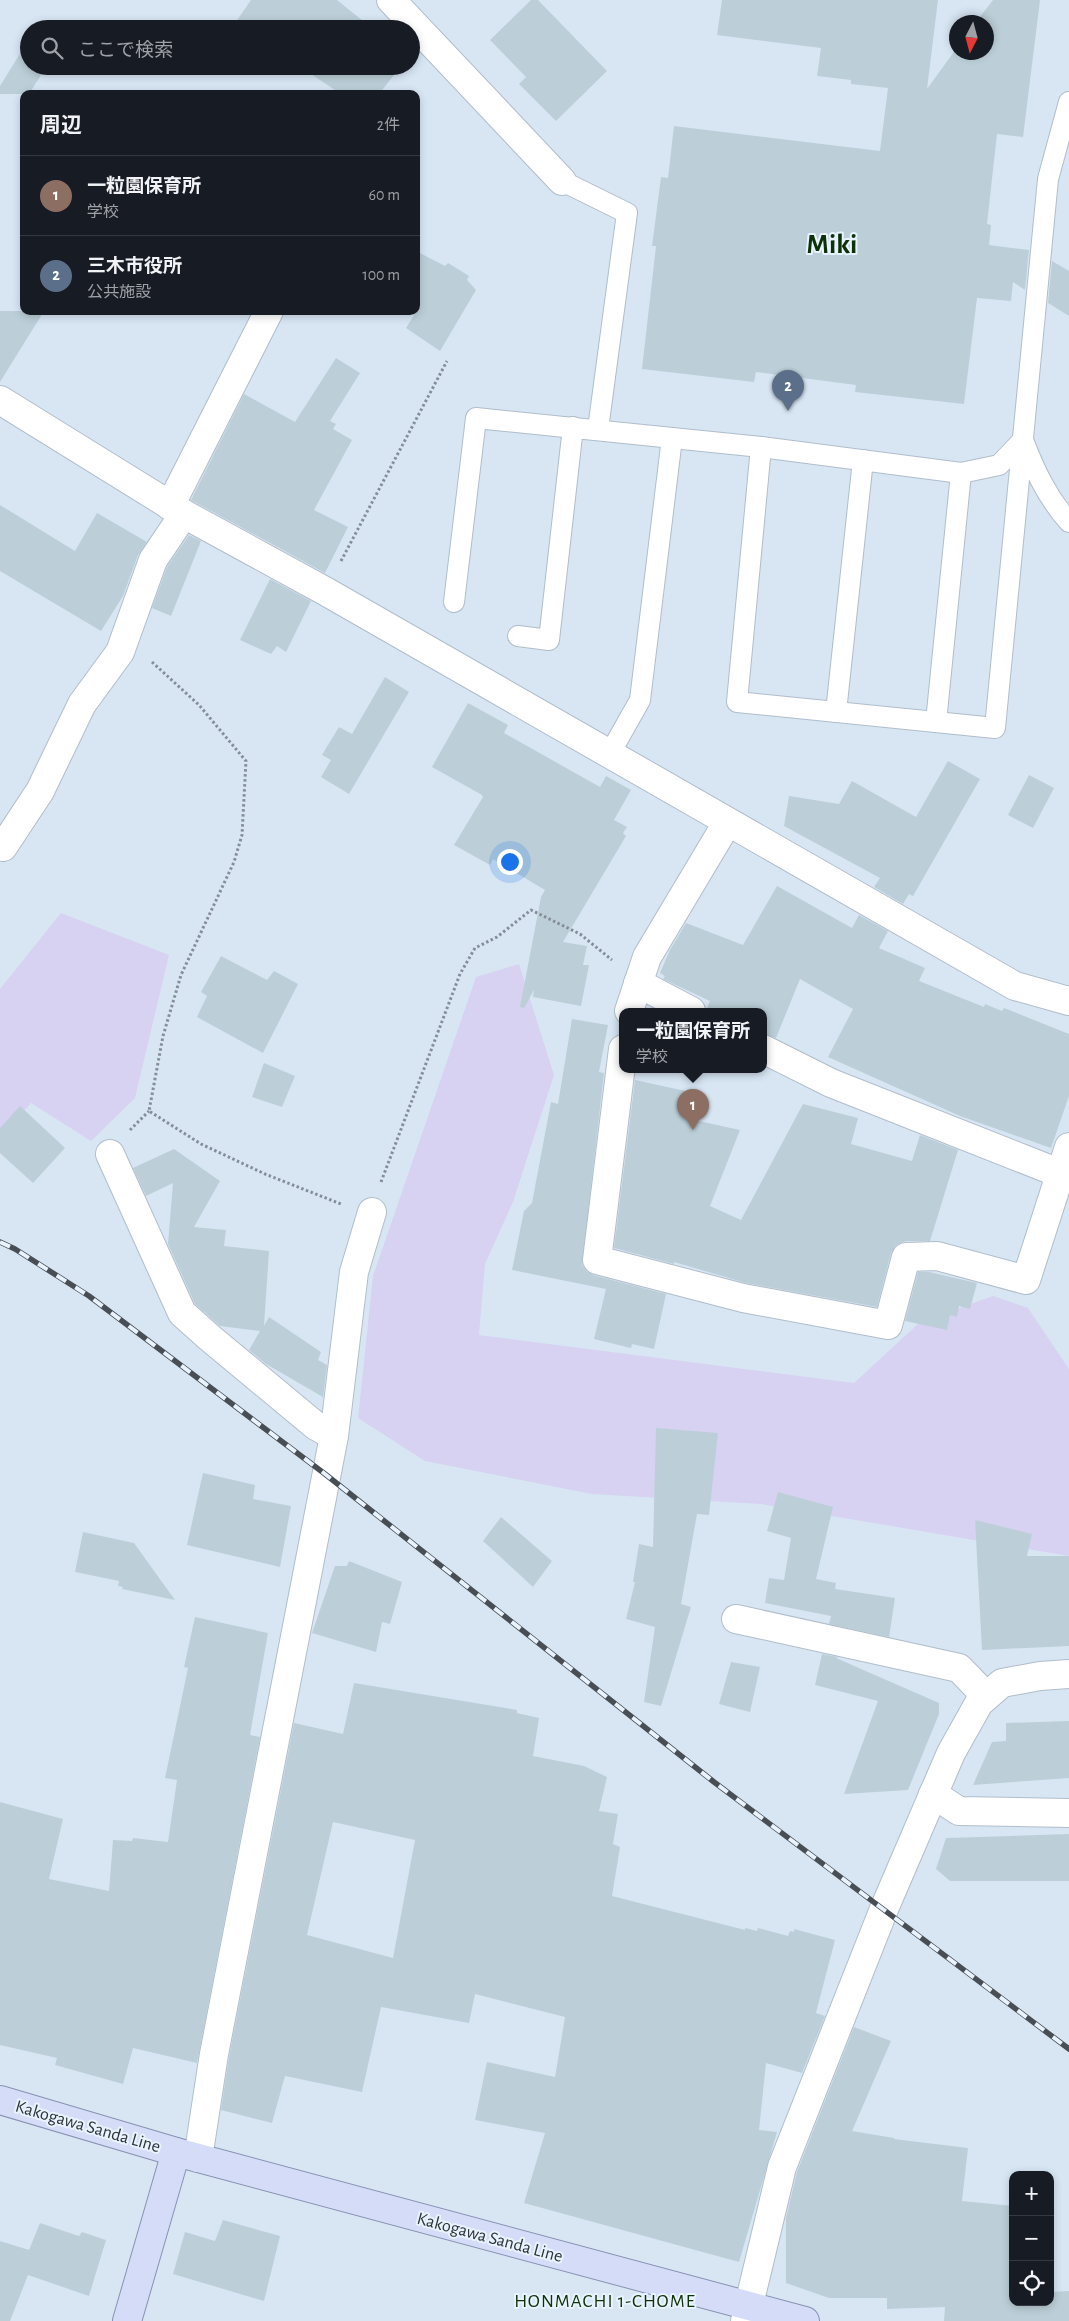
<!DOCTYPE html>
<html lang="ja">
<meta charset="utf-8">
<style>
:root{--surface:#171b24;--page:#20242c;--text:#f1f3f6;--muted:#9ea1a6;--line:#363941;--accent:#348029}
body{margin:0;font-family:"Alegreya Sans","Noto Sans JP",sans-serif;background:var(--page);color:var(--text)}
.controls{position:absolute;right:15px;bottom:15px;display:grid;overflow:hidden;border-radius:10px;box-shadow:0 2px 8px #0003}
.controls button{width:45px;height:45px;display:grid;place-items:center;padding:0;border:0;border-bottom:1px solid var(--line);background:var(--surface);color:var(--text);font:25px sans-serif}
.compass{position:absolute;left:949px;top:15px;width:45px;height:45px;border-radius:50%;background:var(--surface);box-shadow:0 2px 8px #0003;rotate:186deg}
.you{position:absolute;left:509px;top:861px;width:18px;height:18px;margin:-12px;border:4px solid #fff;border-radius:50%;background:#1a73e8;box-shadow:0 0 0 8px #1a73e833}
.badge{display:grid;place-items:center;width:32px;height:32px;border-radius:50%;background:var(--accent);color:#fff;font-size:16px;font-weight:700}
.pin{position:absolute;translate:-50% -41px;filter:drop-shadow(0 1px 2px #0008)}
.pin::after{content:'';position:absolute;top:26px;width:18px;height:15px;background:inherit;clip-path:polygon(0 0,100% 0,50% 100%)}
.popup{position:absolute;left:619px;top:1008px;width:148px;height:65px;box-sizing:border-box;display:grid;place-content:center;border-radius:10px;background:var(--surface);filter:drop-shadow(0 1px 4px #0005);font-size:16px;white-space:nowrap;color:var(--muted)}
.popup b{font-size:19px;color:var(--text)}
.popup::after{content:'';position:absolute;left:50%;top:100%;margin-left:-10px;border:10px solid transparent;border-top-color:var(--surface)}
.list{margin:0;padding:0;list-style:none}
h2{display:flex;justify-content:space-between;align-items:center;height:65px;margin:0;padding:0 20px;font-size:21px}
h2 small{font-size:16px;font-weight:400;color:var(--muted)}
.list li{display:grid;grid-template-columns:32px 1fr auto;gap:15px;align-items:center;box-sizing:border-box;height:80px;padding:0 20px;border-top:1px solid var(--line)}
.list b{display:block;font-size:19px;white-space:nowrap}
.list p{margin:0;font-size:16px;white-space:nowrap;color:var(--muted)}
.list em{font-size:16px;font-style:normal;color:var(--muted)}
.icon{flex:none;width:28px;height:28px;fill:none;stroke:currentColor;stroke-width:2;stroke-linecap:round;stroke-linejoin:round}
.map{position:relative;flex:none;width:1069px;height:2321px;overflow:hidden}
.search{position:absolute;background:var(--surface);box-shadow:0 2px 8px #0003;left:20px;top:20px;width:400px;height:55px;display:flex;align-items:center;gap:12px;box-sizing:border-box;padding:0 18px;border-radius:28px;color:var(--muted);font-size:19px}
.panel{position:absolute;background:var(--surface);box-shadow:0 2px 8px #0003;left:20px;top:90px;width:400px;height:225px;border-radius:10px}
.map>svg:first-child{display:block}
.green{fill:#d7d2f2}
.building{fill:#bccfd8;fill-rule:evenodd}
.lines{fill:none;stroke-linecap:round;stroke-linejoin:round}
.service-casing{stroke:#b0bdca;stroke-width:22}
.minor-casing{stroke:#b0bdca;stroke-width:30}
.primary-casing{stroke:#8792b2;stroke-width:30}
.path{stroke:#858e98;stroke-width:3;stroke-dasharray:2.5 2.5;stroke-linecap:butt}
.service{stroke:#fff;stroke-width:20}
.minor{stroke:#fff;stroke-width:28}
.primary{stroke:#d4dcf8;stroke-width:28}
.rail-casing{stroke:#484e54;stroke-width:5.5}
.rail{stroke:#e8f3fe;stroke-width:4;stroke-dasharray:11;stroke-linecap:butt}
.labels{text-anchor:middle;stroke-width:4;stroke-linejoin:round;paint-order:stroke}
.street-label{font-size:18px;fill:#2e3338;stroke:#e8f3fe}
.neighbourhood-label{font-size:19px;letter-spacing:1px;fill:#0d3208;stroke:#e8f3fe}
.town-label{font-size:28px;font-weight:bold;fill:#0d3208;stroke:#e8f3fe}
</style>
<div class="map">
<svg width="1069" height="2321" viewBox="0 0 1069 2321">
<rect width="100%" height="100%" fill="#d8e6f4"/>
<!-- green -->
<g class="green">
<polygon points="61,913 169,955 135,1098 91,1141 31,1103 0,1138 0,989"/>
<polygon points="519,964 554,1075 513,1202 485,1264 479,1335 854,1383 920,1322 993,1296 1028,1308 1069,1369 1069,1556 761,1504 592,1494 425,1461 358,1418 373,1276 476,977"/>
</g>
<!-- building -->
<g class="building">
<polygon points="251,0 337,0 373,29 377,24 383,29 231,29"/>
<polygon points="531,0 538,0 607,71 556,121 519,84 526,77 490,40"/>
<polygon points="722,0 938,0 927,89 956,49 956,52 986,52 986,22 976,22 993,0 1040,0 1023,137 997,134 987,224 991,225 989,245 1029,250 1025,290 1013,282 1011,301 977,298 964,404 855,392 856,385 756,372 754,382 642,369 656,246 652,246 661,177 668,178 674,126 880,151 888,88 851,84 851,80 817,76 821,48 717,35"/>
<polygon points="21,52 29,56 29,66 46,67 29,94 0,94 0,86"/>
<polygon points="299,66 401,66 379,94 341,94"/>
<polygon points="416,251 445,266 448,263 469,276 467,280 476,290 440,351 406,328 416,312"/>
<polygon points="1052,261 1069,271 1069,316 1048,303"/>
<polygon points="0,311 44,311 0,382"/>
<polygon points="336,358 360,373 330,421 336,424 333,429 352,440 314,510 348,527 325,573 191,500 244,394 295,422"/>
<polygon points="0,505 75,551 97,513 147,542 138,555 123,596 101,631 0,571"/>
<polygon points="189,535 201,541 171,616 152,608 167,567"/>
<polygon points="270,579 311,601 286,652 277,646 271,654 240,640"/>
<polygon points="385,677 409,692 349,794 321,777 331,760 322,755 339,727 352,734"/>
<polygon points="468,703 508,725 504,733 600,787 606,776 631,790 614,820 627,827 623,833 626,836 563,942 587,946 583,965 589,965 581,1006 533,997 534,990 524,1008 520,1007 541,897 545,890 493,859 490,865 454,845 483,797 482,795 432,767"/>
<polygon points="948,761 980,779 913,896 909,894 903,904 874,887 880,878 784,826 789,796 839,804 852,781 916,817"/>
<polygon points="1029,775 1054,788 1033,828 1008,815"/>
<polygon points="777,886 852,928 859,915 888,931 879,948 925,968 919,981 984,1007 985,1004 1002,1011 1004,1008 1069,1034 1069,1096 1051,1148 960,1116 828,1057 853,1009 800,979 776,1038 763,1034 763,1011 706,1011 710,1001 663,979 665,976 660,973 670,950 686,923 743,945"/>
<polygon points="221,956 267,980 274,971 298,984 263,1053 197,1017 207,996 201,992"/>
<polygon points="572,1019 608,1025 599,1072 604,1073 582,1265 586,1271 593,1275 666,1294 654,1349 632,1344 631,1348 594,1339 606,1289 512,1270 524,1211 532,1203 551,1102 558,1104"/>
<polygon points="264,1063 295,1076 282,1107 252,1097"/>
<polygon points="635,1080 690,1092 685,1118 740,1130 710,1206 741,1220 803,1104 858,1118 851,1144 912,1161 920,1135 958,1150 930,1241 906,1241 896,1245 891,1253 877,1307 746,1283 674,1262 674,1264 614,1248"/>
<polygon points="20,1106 65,1148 33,1183 0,1153 0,1128"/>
<polygon points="174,1149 220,1181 194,1227 226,1230 224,1246 269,1251 264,1326 269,1317 321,1352 318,1360 327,1365 323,1397 266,1364 249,1350 260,1331 220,1326 195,1304 168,1244 173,1183 146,1196 133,1168"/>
<polygon points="918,1272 929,1272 977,1283 970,1309 959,1306 957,1317 950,1315 947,1330 905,1321"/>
<polygon points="656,1428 718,1433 709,1515 697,1514 681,1604 691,1607 661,1706 644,1702 655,1627 626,1619 635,1582 633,1582 639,1544 653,1547"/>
<polygon points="203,1473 255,1485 253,1499 291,1506 280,1567 187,1545"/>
<polygon points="778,1492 833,1507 816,1579 836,1583 835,1589 895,1598 889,1637 829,1624 831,1616 765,1603 769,1578 784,1580 791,1538 767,1531"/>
<polygon points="501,1517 552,1561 533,1587 483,1541"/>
<polygon points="975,1520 1032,1534 1027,1556 1069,1556 1069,1646 982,1650"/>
<polygon points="83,1532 134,1543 175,1600 122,1589 123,1587 118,1586 119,1581 75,1572"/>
<polygon points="349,1561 402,1582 390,1624 382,1622 376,1652 312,1633 335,1566 347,1566"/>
<polygon points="195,1617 268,1633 250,1735 260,1737 197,2063 133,2048 123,2084 55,2065 57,2058 0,2045 0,1802 63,1819 49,1879 109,1891 113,1840 132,1841 133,1838 168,1842 177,1780 165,1778 188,1668 184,1667"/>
<polygon points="822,1654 838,1657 836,1658 939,1703 939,1714 908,1790 844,1794 878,1701 815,1685"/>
<polygon points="731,1662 760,1667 750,1712 719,1704"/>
<path d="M354,1683L517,1710V1713L539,1718L533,1756L584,1766L607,1777L599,1811L618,1814L613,1844L620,1847L612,1896L745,1930V1928L757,1931L758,1928L788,1936L790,1931L794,1932V1929L835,1940L816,2013L825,2016L802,2073L766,2063L759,2130L777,2132L739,2262L524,2203L545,2133L475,2120L487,2062L555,2077L565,2017L475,1994L469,2023L381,2007L362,2092L285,2076L272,2123L221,2110L229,2057L294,1723L343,1734ZM333,1822L415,1840L393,1958L307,1935Z"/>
<polygon points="1069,1721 1069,1778 973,1785 992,1742 1006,1741 1006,1723"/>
<polygon points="1069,1834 1069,1881 950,1881 936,1869 946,1838"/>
<polygon points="854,2027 891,2041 852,2131 894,2138 894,2139 968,2148 962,2201 1013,2206 1013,2302 1050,2302 1050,2292 1069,2291 1069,2321 944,2321 945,2307 887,2309 887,2298 829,2298 786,2283 786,2218 797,2172"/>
<polygon points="223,2220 280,2236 264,2301 173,2274 185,2232 215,2241"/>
<polygon points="40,2223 79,2236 82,2232 106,2240 89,2296 28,2275 10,2321 0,2321 0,2241 29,2250"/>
</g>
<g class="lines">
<!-- service casing -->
<g class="service-casing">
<g id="service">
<polyline points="562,181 627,213 598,429"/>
<polyline points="761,447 737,702 995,728 1048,179 1069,102"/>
<path d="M454,602L476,418L761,447L961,473L999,465L1023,440C1035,471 1047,497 1069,522"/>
<polyline points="518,636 549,640 573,427"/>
<polyline points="836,712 863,460"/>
<polyline points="936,722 961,473"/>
<polyline points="609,755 640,700 672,438"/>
</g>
</g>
<!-- minor casing -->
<g class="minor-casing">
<g id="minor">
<polyline points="391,0 562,181"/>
<polyline points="0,400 184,514 325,591 1015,986 1069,1001"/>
<polyline points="170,506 269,311"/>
<polyline points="0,845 3,847 40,791 82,704 120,652 153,560 184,514"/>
<polyline points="638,983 691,1011"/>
<polyline points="629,1011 647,957 727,823"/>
<polyline points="623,1049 597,1260 743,1298 888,1325 906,1257 937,1256 1026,1280 1069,1147"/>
<polyline points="763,1049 831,1083 1069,1177"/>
<polyline points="110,1154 182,1313 210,1338 316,1426 334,1436"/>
<polyline points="736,1619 959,1668 986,1696"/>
<polyline points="933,1794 959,1811 1069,1813"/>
<polyline points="198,2158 214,2054 334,1436 354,1272 372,1212"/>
<polyline points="745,2321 782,2167 884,1909 951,1753 979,1703 1002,1683 1040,1676 1069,1674"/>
</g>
</g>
<!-- primary casing -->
<g class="primary-casing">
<g id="primary">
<polyline points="0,2100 176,2152 805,2321"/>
<polyline points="127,2321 176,2152"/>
</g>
</g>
<!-- path -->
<g class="path">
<polyline points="341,561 447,361"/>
<polyline points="152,662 199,705 246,761 242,835 234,862 181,975 163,1036 149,1111 201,1144 265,1174 341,1204"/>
<polyline points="130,1130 149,1111"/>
<polyline points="381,1182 460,974 475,948 497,937 531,910 580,934 612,960"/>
</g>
<!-- service -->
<use href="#service" class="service"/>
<!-- minor -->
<use href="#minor" class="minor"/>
<!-- primary -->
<use href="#primary" class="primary"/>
<!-- rail casing -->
<g class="rail-casing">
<polyline id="rail" points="0,1242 15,1249 89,1296 325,1474 714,1782 1069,2049"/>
</g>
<!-- rail -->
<use href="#rail" class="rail"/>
</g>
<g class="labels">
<!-- street labels -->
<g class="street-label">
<text transform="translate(88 2126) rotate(16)" y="6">Kakogawa Sanda Line</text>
<text transform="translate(490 2237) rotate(15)" y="6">Kakogawa Sanda Line</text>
</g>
<!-- neighbourhood labels -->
<g class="neighbourhood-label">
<text x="605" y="2307">HONMACHI 1-CHOME</text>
</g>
<!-- town labels -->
<g class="town-label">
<text x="832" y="253">Miki</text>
</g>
</g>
</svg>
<div class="controls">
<button>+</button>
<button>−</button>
<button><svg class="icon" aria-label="locate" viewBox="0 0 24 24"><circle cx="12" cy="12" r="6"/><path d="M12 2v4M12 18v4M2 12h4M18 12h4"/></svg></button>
</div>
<svg class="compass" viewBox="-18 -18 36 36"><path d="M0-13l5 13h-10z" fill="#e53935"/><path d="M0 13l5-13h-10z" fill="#9ea1a6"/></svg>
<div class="you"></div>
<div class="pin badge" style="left:693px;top:1130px;background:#8d6e63">1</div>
<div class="popup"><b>一粒園保育所</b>学校</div>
<div class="pin badge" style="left:788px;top:411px;background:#5c6f8a">2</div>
<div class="search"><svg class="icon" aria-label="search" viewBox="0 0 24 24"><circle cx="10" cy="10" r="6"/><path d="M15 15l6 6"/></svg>ここで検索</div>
<section class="panel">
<h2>周辺<small>2件</small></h2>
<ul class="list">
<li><span class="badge" style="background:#8d6e63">1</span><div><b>一粒園保育所</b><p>学校</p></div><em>60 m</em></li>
<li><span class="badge" style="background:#5c6f8a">2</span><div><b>三木市役所</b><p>公共施設</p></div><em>100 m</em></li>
</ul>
</section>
</div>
